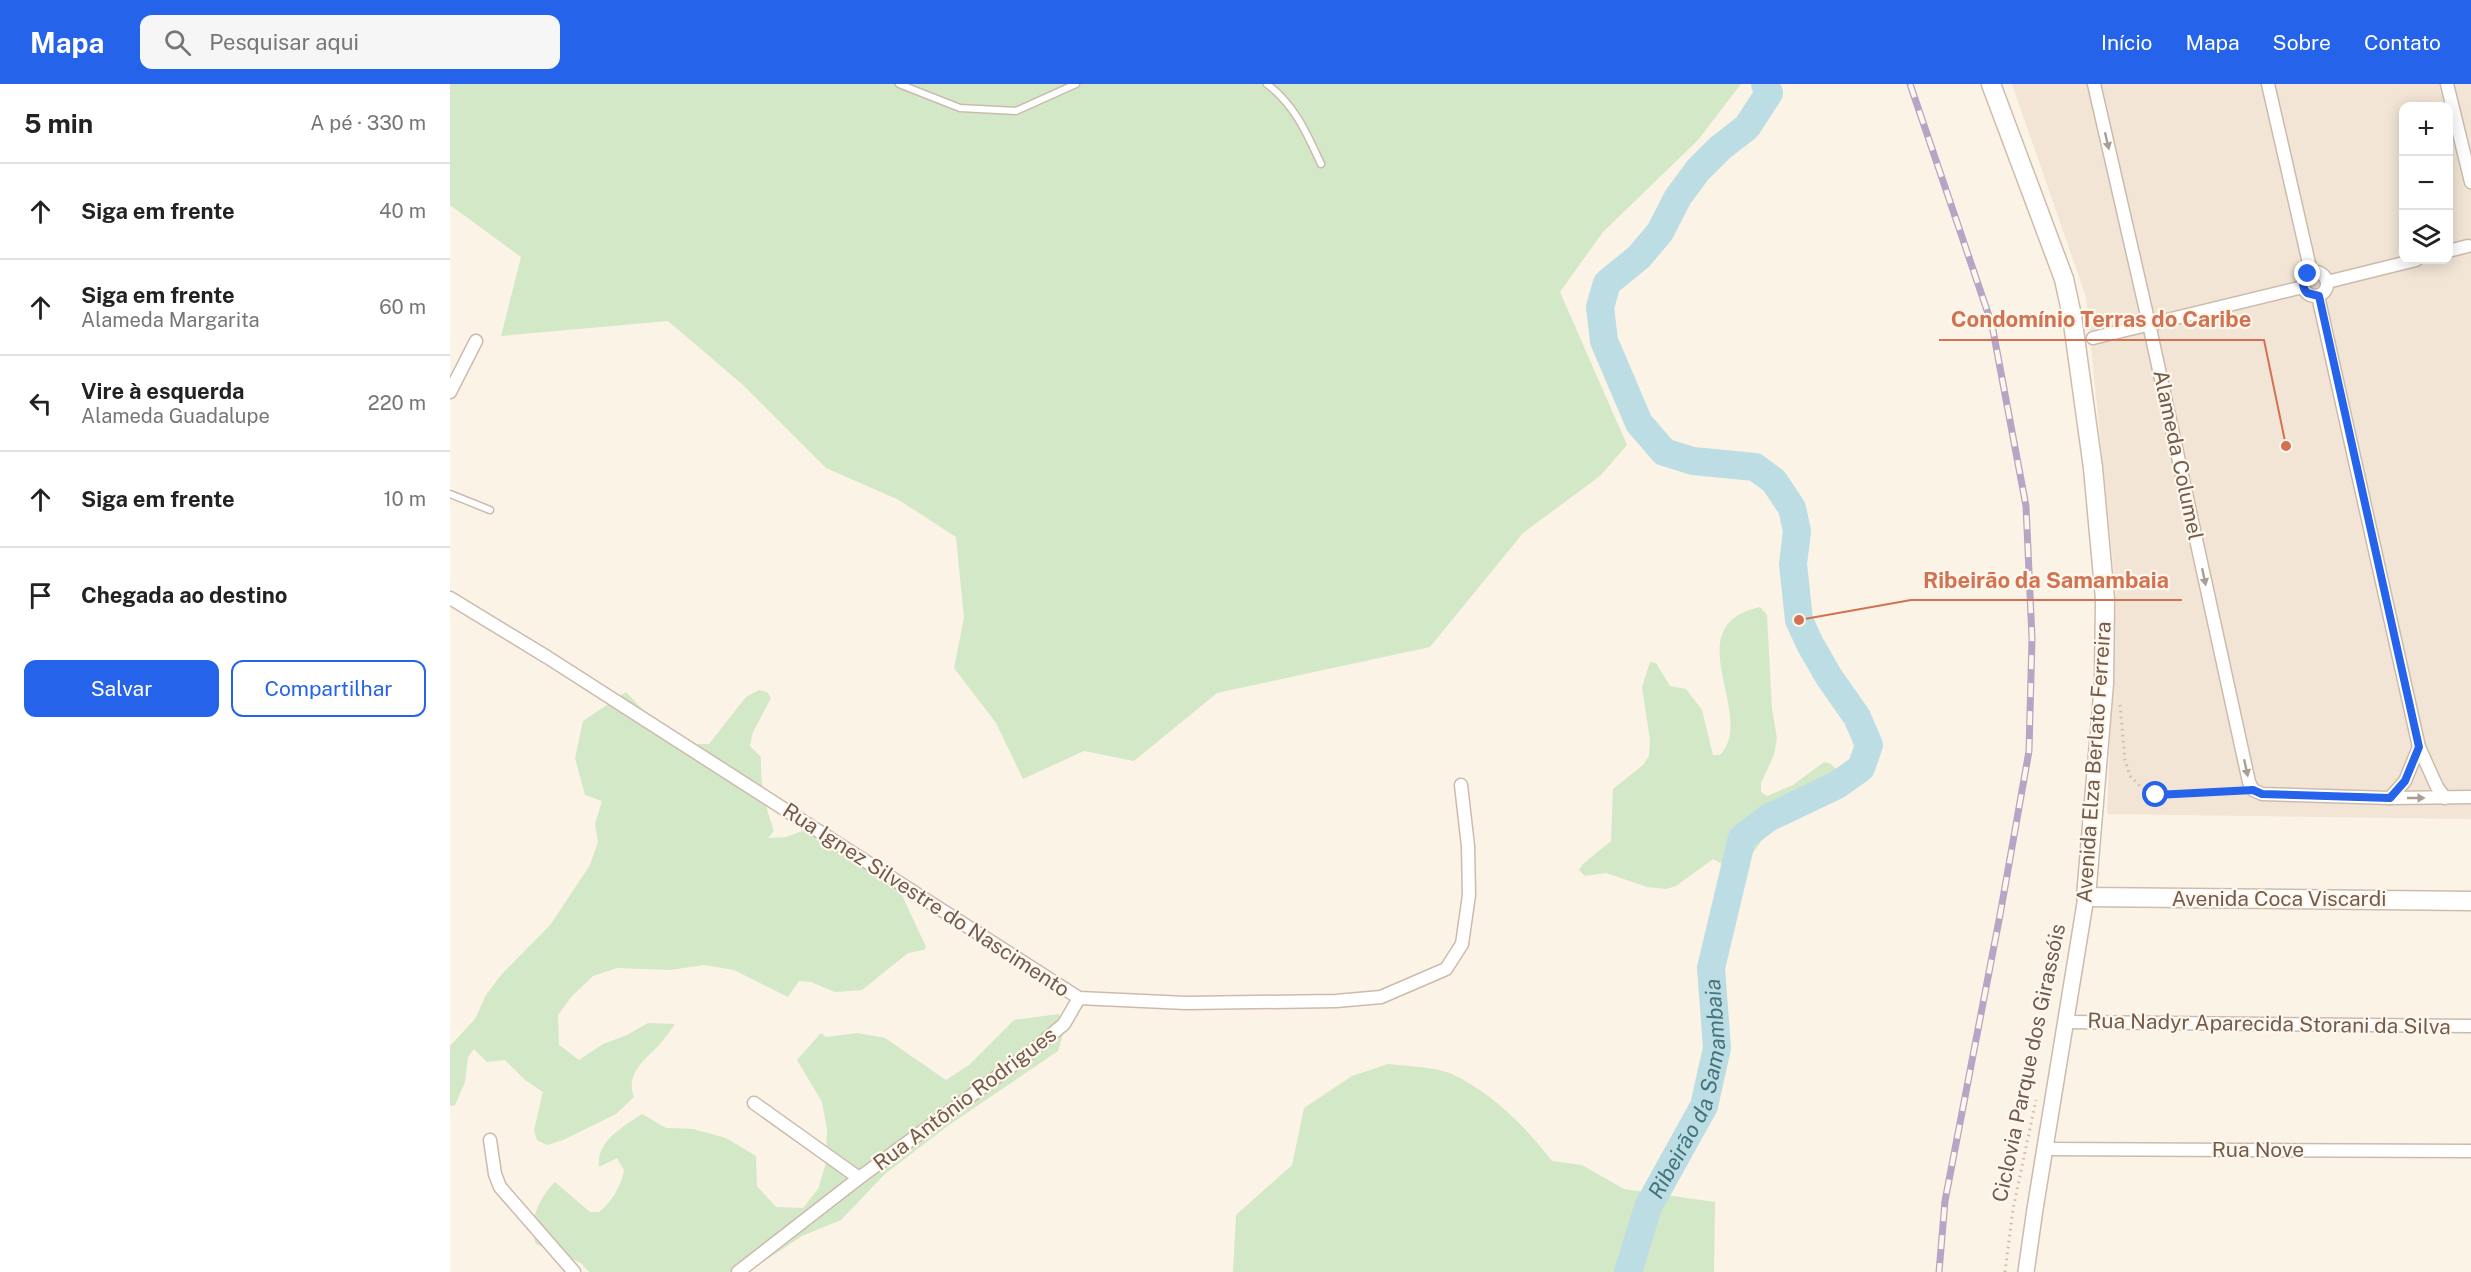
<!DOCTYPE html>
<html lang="pt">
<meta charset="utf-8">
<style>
:root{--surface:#fff;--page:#f6f6f6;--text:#222;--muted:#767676;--line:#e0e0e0;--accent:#2563eb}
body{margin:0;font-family:"Public Sans",sans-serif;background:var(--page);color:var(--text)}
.controls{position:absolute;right:18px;top:18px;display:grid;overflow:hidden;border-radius:12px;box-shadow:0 3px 15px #0003}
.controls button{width:54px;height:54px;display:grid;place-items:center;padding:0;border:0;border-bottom:2px solid var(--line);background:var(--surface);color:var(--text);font:30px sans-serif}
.stop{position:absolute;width:18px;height:18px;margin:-14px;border:4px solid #2563eb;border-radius:50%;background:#fff}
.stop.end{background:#2563eb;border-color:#fff;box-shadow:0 2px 6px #0008}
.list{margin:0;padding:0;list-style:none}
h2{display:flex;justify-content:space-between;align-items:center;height:78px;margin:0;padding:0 24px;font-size:26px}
h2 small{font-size:20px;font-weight:400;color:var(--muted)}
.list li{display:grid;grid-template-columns:39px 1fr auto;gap:18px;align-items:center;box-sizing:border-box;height:96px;padding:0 24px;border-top:2px solid var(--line)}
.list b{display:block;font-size:22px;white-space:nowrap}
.list p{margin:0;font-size:20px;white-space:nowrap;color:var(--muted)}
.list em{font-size:20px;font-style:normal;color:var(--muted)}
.actions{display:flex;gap:12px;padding:18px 24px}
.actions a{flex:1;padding:14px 0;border:2px solid var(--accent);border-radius:12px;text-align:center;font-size:21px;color:var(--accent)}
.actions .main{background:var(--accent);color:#fff}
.icon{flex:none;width:33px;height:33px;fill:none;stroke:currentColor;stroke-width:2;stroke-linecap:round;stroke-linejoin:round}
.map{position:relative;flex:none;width:2021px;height:1188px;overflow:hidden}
header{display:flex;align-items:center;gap:36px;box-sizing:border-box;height:84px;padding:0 30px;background:var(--accent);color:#fff}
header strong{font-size:28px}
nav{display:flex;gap:33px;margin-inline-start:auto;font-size:21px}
.search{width:420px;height:54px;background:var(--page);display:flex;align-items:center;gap:15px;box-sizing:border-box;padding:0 21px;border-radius:12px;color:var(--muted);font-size:22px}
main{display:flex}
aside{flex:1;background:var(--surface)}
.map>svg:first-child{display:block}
.residential{fill:#f2e5d5;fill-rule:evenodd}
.green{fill:#d3e8c6}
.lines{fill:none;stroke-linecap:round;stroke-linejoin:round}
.river{stroke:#bcdde3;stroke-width:28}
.service-casing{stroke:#ccbbad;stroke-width:9}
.minor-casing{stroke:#ccbbad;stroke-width:15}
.tertiary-casing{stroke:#ccbbad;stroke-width:18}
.secondary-casing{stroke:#cfbcab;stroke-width:21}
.path{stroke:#d3b7a3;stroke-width:3;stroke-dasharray:1.5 4.5;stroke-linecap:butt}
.service{stroke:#fff;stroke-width:6}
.minor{stroke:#fff;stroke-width:12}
.tertiary{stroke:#fff;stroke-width:15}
.secondary{stroke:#fff;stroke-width:18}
.rail-casing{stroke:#b6a5c4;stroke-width:7}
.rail{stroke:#fef7ec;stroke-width:4.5;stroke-dasharray:14;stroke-linecap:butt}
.oneway{fill:#ab9d94}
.route{stroke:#2563eb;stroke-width:8}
.labels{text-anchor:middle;stroke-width:4.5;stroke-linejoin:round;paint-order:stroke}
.street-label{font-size:21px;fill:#735b4d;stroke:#fef7ec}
.water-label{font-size:22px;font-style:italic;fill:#44737e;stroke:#fef7ec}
.leader{fill:none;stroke:#d27252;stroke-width:2}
.callout-dot{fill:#d27252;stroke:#fef7ec;stroke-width:2}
.callout-label{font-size:22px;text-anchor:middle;font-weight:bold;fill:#d27252;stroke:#fef7ec;stroke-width:4.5;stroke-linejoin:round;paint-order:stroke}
</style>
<header>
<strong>Mapa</strong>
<div class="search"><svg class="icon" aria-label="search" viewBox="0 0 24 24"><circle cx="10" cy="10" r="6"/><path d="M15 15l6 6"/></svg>Pesquisar aqui</div>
<nav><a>Início</a><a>Mapa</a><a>Sobre</a><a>Contato</a></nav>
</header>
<main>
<aside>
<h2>5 min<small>A pé · 330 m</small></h2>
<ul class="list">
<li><svg class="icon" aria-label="ahead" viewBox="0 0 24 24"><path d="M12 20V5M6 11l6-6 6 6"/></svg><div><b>Siga em frente</b></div><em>40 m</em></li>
<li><svg class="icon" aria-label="ahead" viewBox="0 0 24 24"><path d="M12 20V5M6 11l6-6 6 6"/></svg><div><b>Siga em frente</b><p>Alameda Margarita</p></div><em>60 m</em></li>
<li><svg class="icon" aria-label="left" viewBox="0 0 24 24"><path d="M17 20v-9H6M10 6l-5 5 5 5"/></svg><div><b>Vire à esquerda</b><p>Alameda Guadalupe</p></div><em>220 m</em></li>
<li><svg class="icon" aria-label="ahead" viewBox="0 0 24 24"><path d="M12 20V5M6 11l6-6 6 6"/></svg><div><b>Siga em frente</b></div><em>10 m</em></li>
<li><svg class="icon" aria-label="arrive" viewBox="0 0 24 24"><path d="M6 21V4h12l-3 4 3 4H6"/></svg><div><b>Chegada ao destino</b></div></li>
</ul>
<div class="actions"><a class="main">Salvar</a><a>Compartilhar</a></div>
</aside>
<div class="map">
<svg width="2021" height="1188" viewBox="0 0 2021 1188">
<rect width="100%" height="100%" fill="#fbf3e6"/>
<!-- residential -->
<path class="residential" d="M1562,0H2021V735L1657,730L1666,510L1636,213ZM1954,22H1998V176H1954Z"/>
<!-- green -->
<g class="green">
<polygon points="0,0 1291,0 1248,56 1153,148 1110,208 1177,361 1150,392 1073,449 980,563 767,609 684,677 634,667 573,695 546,639 504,584 514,534 506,453 449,416 376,384 293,301 218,237 51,252 71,173 0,121"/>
<path d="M1310,523L1317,531L1322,625L1327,654L1324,671L1311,699V708L1317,712L1343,701L1374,678L1381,680L1389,688C1372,715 1350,716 1328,735C1314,748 1306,772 1289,781C1280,786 1271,779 1263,775L1226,802L1216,805L1197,803L1156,789L1135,792L1129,786L1133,780L1161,757L1163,705L1193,681L1199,672L1200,656L1192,603L1200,578L1206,579L1220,602L1236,605L1252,626L1263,671H1270C1308,632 1224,542 1310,523Z"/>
<path d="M309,606L317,608L321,614L303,648L300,662L311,673C310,700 315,722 324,747L318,754L336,753L358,745L418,780L450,807L476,863L474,866L458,869L412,906L385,908L361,898L349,897L338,913L284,886L254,881L220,886L167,884L143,892L122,912L108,931L109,961L129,976L153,960L177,951L198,939L225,940C220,947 215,954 210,960C196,975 175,989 184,1013L166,1030L113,1056L97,1061L87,1056L84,1046L93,1008L75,996L55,976L37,978L24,965L18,973L15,998L5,1021L0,1022V962L25,935L36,911L52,890L101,840L140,781L148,758L145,740L152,717L135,711L125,674L133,637L176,608L210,644L238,660H259L296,613Z"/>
<path d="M609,930L614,947L608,967L499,1041L435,1090L391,1136L352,1152L298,1188H139L131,1179L86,1160C77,1140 90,1112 105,1098L140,1128H149C161,1119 172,1101 174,1086L167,1074L149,1083C146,1057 173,1043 192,1030L216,1044L243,1045L276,1054L306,1072L307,1102L326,1123L353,1124L368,1105L376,1079L377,1045L372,1018L347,976L371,949L376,953L408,949L435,954L496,996L519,981L564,936Z"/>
<path d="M938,980C955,982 986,983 1002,990C1042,1009 1075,1042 1102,1077L1132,1081L1174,1105L1265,1118L1264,1188H783L786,1131L842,1081L854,1024L902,992Z"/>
</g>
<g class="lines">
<!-- river -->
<path class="river" id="s1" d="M1178,1188L1198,1123L1254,1022L1267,964L1261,884L1292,754L1318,734L1387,701L1411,684L1419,661L1407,633L1379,593L1360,560L1349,536L1343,480L1347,447L1342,424L1324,397L1305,383L1243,377L1214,368L1189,339L1154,257L1150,223L1157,199L1189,173L1210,148L1228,113L1248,86L1270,64L1297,43L1319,9L1315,0"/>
<!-- service casing -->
<g class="service-casing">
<g id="service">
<polyline points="449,0 510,24 566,27 626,0"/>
<path d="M817,0C845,21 857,50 871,80"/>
<polyline points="0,410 40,426"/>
</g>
</g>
<!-- minor casing -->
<g class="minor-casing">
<g id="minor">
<polyline points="1644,0 1699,240 1799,698 1803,706 1812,710 1940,714 2021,713"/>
<polyline points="1818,0 1861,188"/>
<polyline points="1997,0 2021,98"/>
<polyline points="1998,167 2018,162"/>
<circle cx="1865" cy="200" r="12"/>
<polyline points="1877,198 1966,176"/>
<polyline points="1868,212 1969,663 1987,703 1995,714"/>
<polyline points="1643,254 1853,203"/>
<polyline points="0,308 26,257"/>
<polyline points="0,514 97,573 629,914 736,919 886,917 931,913 996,885 1012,860 1019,811 1018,762 1011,701"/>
<polyline points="1940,714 1955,697 1969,663"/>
<polyline points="1617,938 2021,942"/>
<polyline points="304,1019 409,1094 578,970 614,940 629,914"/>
<polyline points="40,1056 45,1090 50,1103 124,1188"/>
<polyline points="1595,1065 2021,1067"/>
<polyline points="288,1188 409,1094"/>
</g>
</g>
<!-- tertiary casing -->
<g class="tertiary-casing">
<polyline id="tertiary" points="1576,1188 1585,1125 1636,813"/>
</g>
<!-- secondary casing -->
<g class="secondary-casing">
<polyline id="secondary" points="1541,0 1614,195 1622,232 1643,384 1655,515 1654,599 1636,813 2021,817"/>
</g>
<!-- path -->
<g class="path">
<polyline points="1670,621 1675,676 1680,692 1692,704 1706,711 1790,707"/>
<polyline points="1555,1188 1563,1125 1586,1016"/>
</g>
<!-- service -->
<use href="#service" class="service"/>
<!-- minor -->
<use href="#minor" class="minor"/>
<!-- tertiary -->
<use href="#tertiary" class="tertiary"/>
<!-- secondary -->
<use href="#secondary" class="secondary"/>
<!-- rail casing -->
<g class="rail-casing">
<polyline id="rail" points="1460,0 1542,241 1576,422 1582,554 1579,667 1550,831 1495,1117 1489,1188"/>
</g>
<!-- rail -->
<use href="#rail" class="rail"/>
</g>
<!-- one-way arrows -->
<defs><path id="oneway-solid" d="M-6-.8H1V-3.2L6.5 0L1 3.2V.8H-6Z" transform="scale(1.5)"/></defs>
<g class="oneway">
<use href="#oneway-solid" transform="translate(1657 57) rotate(77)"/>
<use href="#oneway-solid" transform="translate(1754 493) rotate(78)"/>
<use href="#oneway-solid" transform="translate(1796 684) rotate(78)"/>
<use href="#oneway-solid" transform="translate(1966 714)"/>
</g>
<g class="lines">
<!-- route -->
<path class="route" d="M1706,711L1803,706L1812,710L1940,714L1955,697L1969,663L1869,212L1857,209C1852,203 1851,195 1858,190"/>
</g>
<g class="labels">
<!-- street labels -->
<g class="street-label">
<text transform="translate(1728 371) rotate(78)" y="7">Alameda Columel</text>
<text transform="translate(1644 678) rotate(-86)" y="7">Avenida Elza Berlato Ferreira</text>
<text x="1829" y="822">Avenida Coca Viscardi</text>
<text transform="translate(476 816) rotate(33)" y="7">Rua Ignez Silvestre do Nascimento</text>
<text transform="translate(1819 940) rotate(1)" y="7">Rua Nadyr Aparecida Storani da Silva</text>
<text transform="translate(1579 979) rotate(-78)" y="7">Ciclovia Parque dos Girassóis</text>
<text transform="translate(515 1015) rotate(-37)" y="7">Rua Antônio Rodrigues</text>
<text x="1808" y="1073">Rua Nove</text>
</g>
<!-- water labels -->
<g class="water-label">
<text dy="8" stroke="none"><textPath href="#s1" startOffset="196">Ribeirão da Samambaia</textPath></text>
</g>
</g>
<!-- callouts -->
<path class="leader" d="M1836 362L1814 256H1489M1349 536L1461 516H1732"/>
<g class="callout-dot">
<circle cx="1836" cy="362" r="6"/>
<circle cx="1349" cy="536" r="6"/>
</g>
<g class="callout-label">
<text x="1651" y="243">Condomínio Terras do Caribe</text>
<text x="1596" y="504">Ribeirão da Samambaia</text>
</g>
</svg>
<div class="controls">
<button>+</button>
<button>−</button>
<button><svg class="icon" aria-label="layers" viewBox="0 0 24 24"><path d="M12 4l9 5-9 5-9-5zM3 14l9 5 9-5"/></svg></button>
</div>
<div class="stop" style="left:1706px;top:711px"></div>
<div class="stop end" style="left:1858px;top:190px"></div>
</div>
</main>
